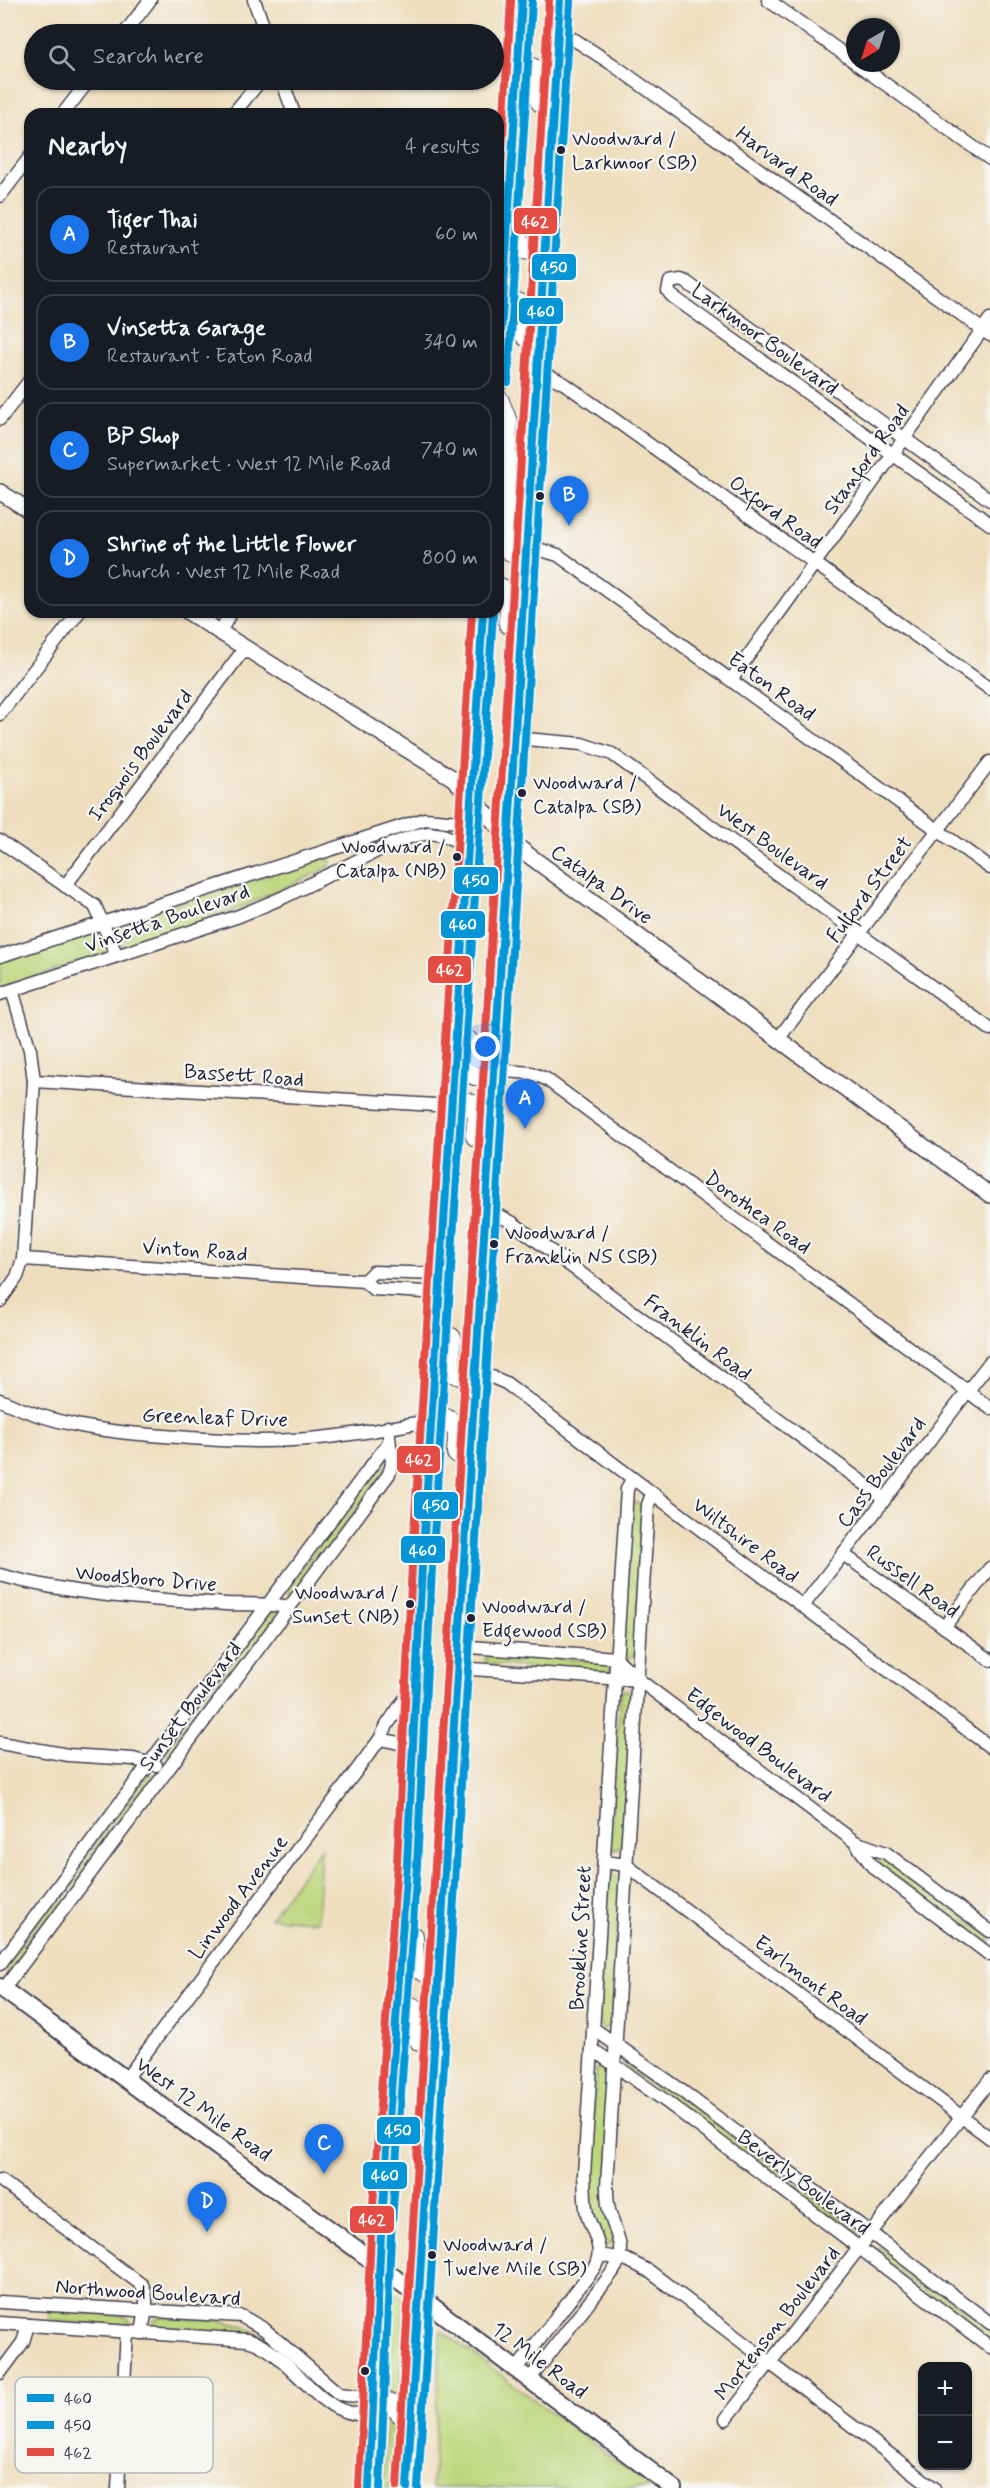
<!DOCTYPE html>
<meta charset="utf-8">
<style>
:root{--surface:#171b24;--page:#20242c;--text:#f1f3f6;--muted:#9ea1a6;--line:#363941;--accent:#1a73e8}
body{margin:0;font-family:Mynerve,sans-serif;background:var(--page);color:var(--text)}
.controls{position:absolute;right:18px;bottom:18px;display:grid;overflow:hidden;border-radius:12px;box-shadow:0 2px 4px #0004}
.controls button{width:54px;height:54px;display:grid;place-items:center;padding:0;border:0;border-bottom:2px solid var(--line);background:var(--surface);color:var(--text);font:30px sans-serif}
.compass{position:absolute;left:846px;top:18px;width:54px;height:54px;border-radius:50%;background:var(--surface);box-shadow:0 2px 4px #0004;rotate:219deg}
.you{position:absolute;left:486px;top:1047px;width:21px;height:21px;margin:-15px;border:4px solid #fff;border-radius:50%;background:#1a73e8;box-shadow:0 0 0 9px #1a73e833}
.badge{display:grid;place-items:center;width:39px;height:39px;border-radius:50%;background:var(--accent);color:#fff;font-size:20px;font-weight:700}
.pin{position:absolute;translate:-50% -50px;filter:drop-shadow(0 2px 3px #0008)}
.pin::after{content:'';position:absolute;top:32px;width:21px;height:18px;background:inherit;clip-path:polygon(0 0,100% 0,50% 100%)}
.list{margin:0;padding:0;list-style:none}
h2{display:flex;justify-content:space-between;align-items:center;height:78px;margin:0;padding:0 24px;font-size:26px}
h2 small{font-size:20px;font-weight:400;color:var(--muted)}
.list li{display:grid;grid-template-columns:39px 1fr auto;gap:18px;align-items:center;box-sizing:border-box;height:96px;margin:0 12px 12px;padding:0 12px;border:2px solid var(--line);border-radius:18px}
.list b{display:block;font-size:22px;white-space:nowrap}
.list p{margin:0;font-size:20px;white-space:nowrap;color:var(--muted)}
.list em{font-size:20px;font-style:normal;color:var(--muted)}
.icon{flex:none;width:33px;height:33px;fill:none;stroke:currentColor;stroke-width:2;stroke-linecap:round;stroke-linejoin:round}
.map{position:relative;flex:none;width:990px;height:2488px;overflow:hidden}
.search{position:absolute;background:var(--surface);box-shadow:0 2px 4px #0004;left:24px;top:24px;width:480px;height:66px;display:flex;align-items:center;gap:15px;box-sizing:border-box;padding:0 21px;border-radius:33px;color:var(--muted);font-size:22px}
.panel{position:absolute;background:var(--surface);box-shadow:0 2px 4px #0004;left:24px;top:108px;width:480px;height:510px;border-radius:18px}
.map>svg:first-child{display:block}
.green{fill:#bdd67b;stroke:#707c5b;stroke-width:1.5}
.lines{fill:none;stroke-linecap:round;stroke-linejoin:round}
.minor-casing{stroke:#413e4f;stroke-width:15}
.tertiary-casing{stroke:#413e4f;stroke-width:18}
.secondary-casing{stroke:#413e4f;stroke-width:20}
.primary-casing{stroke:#413e4f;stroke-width:22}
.minor{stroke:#fff;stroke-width:12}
.tertiary{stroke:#fff;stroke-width:15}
.secondary{stroke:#fff;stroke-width:16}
.primary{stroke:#fff;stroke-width:20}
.bus-1-casing{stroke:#f6f6f2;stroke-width:12}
.bus-2-casing{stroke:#f6f6f2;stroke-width:12}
.bus-3-casing{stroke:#f6f6f2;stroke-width:12}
.bus-1{stroke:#0696d7;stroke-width:8}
.bus-2{stroke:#0696d7;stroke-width:8}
.bus-3{stroke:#e54c44;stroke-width:8}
.bus-dot{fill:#22223b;stroke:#f6f6f2;stroke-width:2}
.labels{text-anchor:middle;stroke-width:4.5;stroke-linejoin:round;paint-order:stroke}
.bus-label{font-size:20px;fill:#22223b;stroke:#f6f6f2;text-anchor:start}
.street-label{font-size:21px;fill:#22223b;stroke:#f6f6f2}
.key{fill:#f6f6f2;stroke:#b6b6bb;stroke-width:1.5}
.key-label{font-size:16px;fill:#22223b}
.line-badge{stroke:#f6f6f2;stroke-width:2}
.badge-label{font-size:16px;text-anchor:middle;font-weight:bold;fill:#fff}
</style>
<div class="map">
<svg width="990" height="2488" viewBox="0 0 990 2488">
<rect width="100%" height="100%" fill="#f6f6f2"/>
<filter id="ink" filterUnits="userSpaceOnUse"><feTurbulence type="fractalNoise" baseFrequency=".0167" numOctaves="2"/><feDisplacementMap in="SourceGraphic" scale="12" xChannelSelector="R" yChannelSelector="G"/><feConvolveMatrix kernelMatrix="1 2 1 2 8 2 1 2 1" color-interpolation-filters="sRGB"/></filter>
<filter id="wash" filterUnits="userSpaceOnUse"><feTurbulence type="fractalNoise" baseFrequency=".008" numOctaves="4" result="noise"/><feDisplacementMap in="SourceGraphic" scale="24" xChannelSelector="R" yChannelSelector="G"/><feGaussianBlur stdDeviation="1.35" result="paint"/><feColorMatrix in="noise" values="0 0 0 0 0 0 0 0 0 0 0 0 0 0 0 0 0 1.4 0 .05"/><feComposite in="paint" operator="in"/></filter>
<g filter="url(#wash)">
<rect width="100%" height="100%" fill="#efdebe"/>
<!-- green -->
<g class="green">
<polygon points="327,856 331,861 328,868 235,910 130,946 121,946 117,942 113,929 115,924"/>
<path d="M96,931C102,934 106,943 107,950L102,955L0,989V961Z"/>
<polygon points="382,1461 385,1462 385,1470 295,1592 289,1593 286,1589"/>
<polygon points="634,1502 642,1505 635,1654 629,1659 622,1654 632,1504"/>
<polygon points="271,1610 276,1616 174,1754 166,1754 165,1751"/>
<polygon points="491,1654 609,1662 610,1670 609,1673 487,1664 485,1660"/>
<polygon points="626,1690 632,1694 623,1843 617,1850 610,1847 620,1692"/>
<polygon points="149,1773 154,1778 9,1972 5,1971 3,1969"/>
<polygon points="321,1848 317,1921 270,1918"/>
<polygon points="872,1854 881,1854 990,1937 990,1949 875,1862"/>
<polygon points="614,1874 621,1879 612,2024 604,2029 600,2026 598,2020 608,1881 609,1875"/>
<polygon points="624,2056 627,2056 859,2232 858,2236 854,2238 623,2064 622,2058"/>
<polygon points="603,2065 609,2070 613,2242 606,2246 603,2245 596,2231 588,2194 596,2069"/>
<polygon points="879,2247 990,2328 990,2341 876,2255 875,2251"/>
<polygon points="391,2291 405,2301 399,2403 388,2398 387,2316"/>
<polygon points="50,2311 125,2316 130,2321 128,2327 51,2321 48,2318"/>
<path d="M159,2317C196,2320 243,2315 270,2344L252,2335L154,2329V2320Z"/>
<polygon points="441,2330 652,2488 432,2488"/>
<polygon points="387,2409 394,2417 390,2488 383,2488"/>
</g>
</g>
<g filter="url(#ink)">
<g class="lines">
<!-- minor casing -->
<g class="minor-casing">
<g id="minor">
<polyline points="254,0 266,34"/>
<polyline points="768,0 855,62"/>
<polyline points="124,34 150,0"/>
<polyline points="558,34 575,40 612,64 990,335"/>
<polyline points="856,63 990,159"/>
<polyline points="282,80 294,114"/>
<polyline points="63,114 89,80"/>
<polyline points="233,114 261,80"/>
<polyline points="0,196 30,157"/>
<polyline points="537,372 550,376 565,384 990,689"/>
<polyline points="0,419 30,380"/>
<polyline points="990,500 686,282 681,280 670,282 668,291 672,296 990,524"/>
<polyline points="526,549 538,549 558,555 990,868"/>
<polyline points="220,632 231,612"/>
<polyline points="731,680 990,319"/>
<polyline points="0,714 79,612"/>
<polyline points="514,738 582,744 612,754 990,1029"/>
<polyline points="0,841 95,906 117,956"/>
<polyline points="65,886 245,648"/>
<polyline points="0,956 425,819 471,823"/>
<polyline points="0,994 239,916 284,897 389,845 413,836 429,833 443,835 469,846"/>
<polyline points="778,1039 990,762"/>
<polyline points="493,1070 531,1073 546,1079 990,1408"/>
<polyline points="34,1081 452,1106"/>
<polyline points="485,1212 502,1217 513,1223 885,1499"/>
<polyline points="23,1259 364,1281 373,1289 441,1293"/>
<polyline points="364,1281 373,1272 442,1274"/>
<polyline points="0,1301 17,1277 23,1259 34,1081 30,1050 12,990"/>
<polyline points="475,1376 492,1377 506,1383 990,1747"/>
<path d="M0,1400C53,1425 106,1432 164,1436C207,1439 250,1443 292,1440C339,1438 387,1428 433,1420"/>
<polyline points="843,1554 990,1660"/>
<path d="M0,1575C74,1596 150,1599 226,1604C248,1605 269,1603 290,1607"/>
<polyline points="803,1606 990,1362"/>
<polyline points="944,1627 990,1568"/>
<polyline points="457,1646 616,1658 639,1680 855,1842 886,1853 990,1931"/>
<polyline points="456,1668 639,1680"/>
<polyline points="380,1739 399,1743 412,1751"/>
<polyline points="0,1743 68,1755 133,1759 156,1765"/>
<polyline points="855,1842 873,1867 990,1955"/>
<polyline points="604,1862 626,1865 990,2138"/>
<polyline points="0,1964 389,1442"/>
<polyline points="3,1990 389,1474 392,1464 388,1427"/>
<polyline points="594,2029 678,2088 990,2323"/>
<polyline points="592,2049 667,2102 990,2347"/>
<polyline points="126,2079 380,1739 387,1725 414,1686"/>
<path d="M0,2180L142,2285C150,2298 144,2318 142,2333"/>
<polyline points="600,2255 627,2260 649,2271 934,2488"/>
<polyline points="0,2302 241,2316 264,2329 339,2394 374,2398"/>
<path d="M0,2323L247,2340C283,2349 305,2391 337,2408C349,2414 361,2415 374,2417"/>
<path d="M516,2370L594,2268C606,2248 592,2233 587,2214C584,2201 585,2188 584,2175L627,1489L632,1479"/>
<polyline points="0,2373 23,2342 28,2325"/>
<path d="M529,2380L612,2273C629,2250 615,2234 609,2210C607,2202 607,2194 607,2186L648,1505L652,1494"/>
<polyline points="726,2419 990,2080"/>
<polyline points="118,2488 127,2332"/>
</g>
</g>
<!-- tertiary casing -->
<g class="tertiary-casing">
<g id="tertiary">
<polyline points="0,492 30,511"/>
<polyline points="188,612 454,779 518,847 531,857 990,1195"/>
</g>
</g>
<!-- secondary casing -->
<g class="secondary-casing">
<polyline id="secondary" points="0,1987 355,2248 673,2488"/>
</g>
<!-- primary casing -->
<g class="primary-casing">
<g id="primary">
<polyline points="518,73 528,66 541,73 541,102"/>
<polyline points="520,220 518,239 524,249 533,250 545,244"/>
<polyline points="503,308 513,301 526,307 526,336"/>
<polyline points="498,381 522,0"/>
<polyline points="498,399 507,422 501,541 503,546 511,551 526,549"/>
<path d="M498,587C514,593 509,610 509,624"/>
<polyline points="468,1041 469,1071 475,1075 493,1070"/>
<polyline points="452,1106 462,1101 473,1105 478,1115 476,1136"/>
<path d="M451,1338C450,1363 443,1378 475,1376"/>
<path d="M433,1420L444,1418C462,1427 458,1434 457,1453"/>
<polyline points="413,1936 414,1966 426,1972 437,1965"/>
<path d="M395,2011L409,2006C425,2013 421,2026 420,2041"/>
<polyline points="374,2398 393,2405 410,2423"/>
<polyline points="369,2488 376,2375 381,2235 407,1864 422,1566 465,916 483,612"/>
<polyline points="407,2488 426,2153 560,0"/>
</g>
</g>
<!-- minor -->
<use href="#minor" class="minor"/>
<!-- tertiary -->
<use href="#tertiary" class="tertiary"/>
<!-- secondary -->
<use href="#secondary" class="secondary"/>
<!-- primary -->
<use href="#primary" class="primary"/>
<!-- bus-1 casing -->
<g class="bus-1-casing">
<g id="bus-1">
<polyline points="498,381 522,0"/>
<polyline points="369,2488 381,2235 407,1864 422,1566 483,612"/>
<polyline points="407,2488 560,0"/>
</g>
</g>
<!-- bus-2 casing -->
<g class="bus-2-casing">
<g id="bus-2">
<polyline points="508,382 532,1"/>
<polyline points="380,2488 391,2236 417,1865 432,1567 493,613"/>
<polyline points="418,2488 570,1"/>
</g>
</g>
<!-- bus-3 casing -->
<g class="bus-3-casing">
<g id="bus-3">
<polyline points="498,214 511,0"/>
<polyline points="359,2487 371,2234 397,1863 412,1565 472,612"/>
<polyline points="397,2487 549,0"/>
</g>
</g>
<!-- bus-1 -->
<use href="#bus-1" class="bus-1"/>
<!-- bus-2 -->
<use href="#bus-2" class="bus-2"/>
<!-- bus-3 -->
<use href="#bus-3" class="bus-3"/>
</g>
</g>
<!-- markers -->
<g class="bus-dot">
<circle cx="561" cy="150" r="5"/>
<circle cx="540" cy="496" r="5"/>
<circle cx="522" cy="793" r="5"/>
<circle cx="457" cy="857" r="5"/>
<circle cx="494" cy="1244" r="5"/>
<circle cx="410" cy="1604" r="5"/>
<circle cx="471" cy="1618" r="5"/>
<circle cx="432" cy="2255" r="5"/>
<circle cx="365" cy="2371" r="5"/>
</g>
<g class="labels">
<!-- bus labels -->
<g class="bus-label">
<text x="572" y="145">Woodward /<tspan x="572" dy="24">Larkmoor (SB)</tspan></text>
<text x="533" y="789">Woodward /<tspan x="533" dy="24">Catalpa (SB)</tspan></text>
<text x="446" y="853" text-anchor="end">Woodward /<tspan x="446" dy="24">Catalpa (NB)</tspan></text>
<text x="505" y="1239">Woodward /<tspan x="505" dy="24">Franklin NS (SB)</tspan></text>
<text x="399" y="1599" text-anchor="end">Woodward /<tspan x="399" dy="24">Sunset (NB)</tspan></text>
<text x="482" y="1613">Woodward /<tspan x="482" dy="24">Edgewood (SB)</tspan></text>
<text x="443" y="2251">Woodward /<tspan x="443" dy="24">Twelve Mile (SB)</tspan></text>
</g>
<!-- street labels -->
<g class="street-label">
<text transform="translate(787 166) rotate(36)" y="7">Harvard Road</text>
<text transform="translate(765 339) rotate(36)" y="7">Larkmoor Boulevard</text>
<text transform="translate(866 459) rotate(-54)" y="7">Stanford Road</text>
<text transform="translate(776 512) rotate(36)" y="7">Oxford Road</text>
<text transform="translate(772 686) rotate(36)" y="7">Eaton Road</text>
<text transform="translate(140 755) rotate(-53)" y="7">Iroquois Boulevard</text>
<text transform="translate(773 846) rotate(36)" y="7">West Boulevard</text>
<text transform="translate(602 884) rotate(36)" y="7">Catalpa Drive</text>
<text transform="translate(869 889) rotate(-53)" y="7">Fulford Street</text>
<text transform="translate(167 918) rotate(-19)" y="7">Vinsetta Boulevard</text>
<text transform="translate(244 1075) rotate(4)" y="7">Bassett Road</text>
<text transform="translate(758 1212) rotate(36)" y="7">Dorothea Road</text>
<text transform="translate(195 1250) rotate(4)" y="7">Vinton Road</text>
<text transform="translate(698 1337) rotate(37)" y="7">Franklin Road</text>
<text transform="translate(215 1417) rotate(2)" y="7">Greenleaf Drive</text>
<text transform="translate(881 1472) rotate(-53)" y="7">Cass Boulevard</text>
<text transform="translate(746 1540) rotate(37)" y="7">Wiltshire Road</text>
<text transform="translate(146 1578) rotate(5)" y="7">Woodsboro Drive</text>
<text transform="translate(913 1581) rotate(36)" y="7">Russell Road</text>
<text transform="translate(190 1706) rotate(-53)" y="7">Sunset Boulevard</text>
<text transform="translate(759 1745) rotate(37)" y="7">Edgewood Boulevard</text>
<text transform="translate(238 1897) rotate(-53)" y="7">Linwood Avenue</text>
<text transform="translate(580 1938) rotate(-87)" y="7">Brookline Street</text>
<text transform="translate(811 1980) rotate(37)" y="7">Earlmont Road</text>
<text transform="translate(204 2109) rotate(36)" y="7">West 12 Mile Road</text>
<text transform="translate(804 2182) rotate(37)" y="7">Beverly Boulevard</text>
<text transform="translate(148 2292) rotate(4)" y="7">Northwood Boulevard</text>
<text transform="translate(777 2323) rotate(-52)" y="7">Mortenson Boulevard</text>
<text transform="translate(540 2360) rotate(37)" y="7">12 Mile Road</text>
</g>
</g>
<!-- legend -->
<rect x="15" y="2377" width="198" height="96" rx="9" class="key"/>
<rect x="27" y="2394" width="27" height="8" fill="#0696d7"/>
<rect x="27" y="2421" width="27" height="8" fill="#0696d7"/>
<rect x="27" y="2448" width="27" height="8" fill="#e54c44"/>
<g class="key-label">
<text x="64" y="2404">460</text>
<text x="64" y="2431">450</text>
<text x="64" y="2458">462</text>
</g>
<g class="line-badge">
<rect x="513" y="207" width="45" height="28" rx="6" fill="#e54c44"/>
<rect x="531" y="253" width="46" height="28" rx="6" fill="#0696d7"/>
<rect x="518" y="297" width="46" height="28" rx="6" fill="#0696d7"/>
<rect x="453" y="866" width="46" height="29" rx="6" fill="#0696d7"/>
<rect x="440" y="910" width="46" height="29" rx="6" fill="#0696d7"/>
<rect x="427" y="955" width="45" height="29" rx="6" fill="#e54c44"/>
<rect x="396" y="1445" width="45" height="29" rx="6" fill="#e54c44"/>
<rect x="413" y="1491" width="46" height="29" rx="6" fill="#0696d7"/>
<rect x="400" y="1535" width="46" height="29" rx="6" fill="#0696d7"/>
<rect x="376" y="2116" width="45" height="29" rx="6" fill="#0696d7"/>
<rect x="362" y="2161" width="46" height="29" rx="6" fill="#0696d7"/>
<rect x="349" y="2205" width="46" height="29" rx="6" fill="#e54c44"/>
</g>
<g class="badge-label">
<text x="535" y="227">462</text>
<text x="554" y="273">450</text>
<text x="541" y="317">460</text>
<text x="476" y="886">450</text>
<text x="463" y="930">460</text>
<text x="450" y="975">462</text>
<text x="419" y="1465">462</text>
<text x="436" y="1511">450</text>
<text x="423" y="1556">460</text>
<text x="398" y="2136">450</text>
<text x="385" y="2181">460</text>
<text x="372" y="2225">462</text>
</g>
</svg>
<div class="controls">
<button>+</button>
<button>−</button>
</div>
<svg class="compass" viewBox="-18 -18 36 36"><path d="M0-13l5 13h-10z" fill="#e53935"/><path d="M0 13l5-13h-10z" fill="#9ea1a6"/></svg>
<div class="you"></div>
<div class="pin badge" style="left:525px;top:1129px">A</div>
<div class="pin badge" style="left:569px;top:526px">B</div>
<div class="pin badge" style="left:324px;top:2174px">C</div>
<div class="pin badge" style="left:207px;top:2232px">D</div>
<div class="search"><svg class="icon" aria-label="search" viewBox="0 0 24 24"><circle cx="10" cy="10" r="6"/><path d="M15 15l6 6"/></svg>Search here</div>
<section class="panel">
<h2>Nearby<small>4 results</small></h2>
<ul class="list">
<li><span class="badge">A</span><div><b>Tiger Thai</b><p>Restaurant</p></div><em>60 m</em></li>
<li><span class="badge">B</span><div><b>Vinsetta Garage</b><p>Restaurant · Eaton Road</p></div><em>340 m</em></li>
<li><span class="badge">C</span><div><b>BP Shop</b><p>Supermarket · West 12 Mile Road</p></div><em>740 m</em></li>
<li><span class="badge">D</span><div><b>Shrine of the Little Flower</b><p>Church · West 12 Mile Road</p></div><em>800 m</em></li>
</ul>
</section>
</div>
